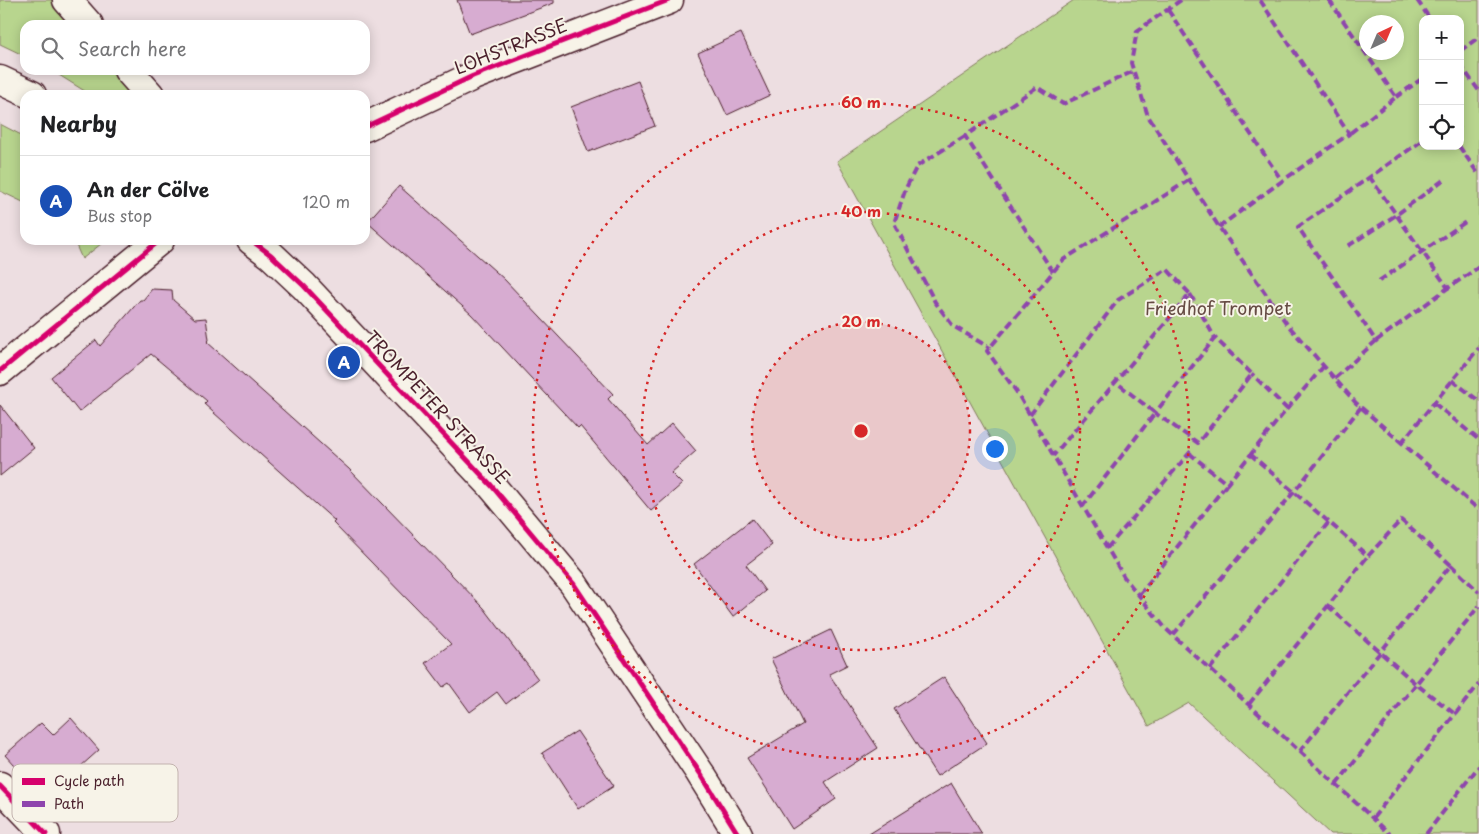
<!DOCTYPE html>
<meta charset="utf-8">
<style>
:root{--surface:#fff;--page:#f2f2f2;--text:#202124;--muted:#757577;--line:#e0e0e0;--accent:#4a1f2b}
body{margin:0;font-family:"Playpen Sans",sans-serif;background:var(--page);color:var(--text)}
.controls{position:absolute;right:15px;top:15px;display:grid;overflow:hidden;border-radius:10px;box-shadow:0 2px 12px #0003}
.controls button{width:45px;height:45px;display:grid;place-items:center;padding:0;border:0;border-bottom:1px solid var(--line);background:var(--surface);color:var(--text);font:25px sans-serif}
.compass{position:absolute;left:1359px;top:15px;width:45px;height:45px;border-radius:50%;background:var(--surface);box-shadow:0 2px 12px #0003;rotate:44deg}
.you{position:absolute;left:994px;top:448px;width:18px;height:18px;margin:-12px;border:4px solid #fff;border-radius:50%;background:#1a73e8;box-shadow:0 0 0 8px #1a73e833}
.badge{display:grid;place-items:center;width:32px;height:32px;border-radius:50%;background:var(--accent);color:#fff;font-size:16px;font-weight:700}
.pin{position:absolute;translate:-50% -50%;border:2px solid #fff;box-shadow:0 1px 5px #0006}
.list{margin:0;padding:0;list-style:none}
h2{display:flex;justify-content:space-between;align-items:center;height:65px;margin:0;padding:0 20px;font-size:21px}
h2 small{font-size:16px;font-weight:400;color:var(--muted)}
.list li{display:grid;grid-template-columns:32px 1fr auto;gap:15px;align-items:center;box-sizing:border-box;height:90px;padding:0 20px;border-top:1px solid var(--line)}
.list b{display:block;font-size:19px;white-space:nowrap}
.list p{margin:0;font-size:16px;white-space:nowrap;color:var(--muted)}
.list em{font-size:16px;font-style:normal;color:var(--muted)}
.icon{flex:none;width:28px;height:28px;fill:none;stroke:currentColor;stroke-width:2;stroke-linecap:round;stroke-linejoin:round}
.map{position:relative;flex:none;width:1479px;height:834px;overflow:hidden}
.search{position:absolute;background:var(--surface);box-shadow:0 2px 12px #0003;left:20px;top:20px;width:350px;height:55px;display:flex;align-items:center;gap:12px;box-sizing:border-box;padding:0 18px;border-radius:15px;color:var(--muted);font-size:19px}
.panel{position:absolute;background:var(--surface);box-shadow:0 2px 12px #0003;left:20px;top:90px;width:350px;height:155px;border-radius:15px}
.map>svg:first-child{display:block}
.green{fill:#b8d58e;stroke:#817a5c;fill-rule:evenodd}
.building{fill:#d7acd1;stroke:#4a1f2b}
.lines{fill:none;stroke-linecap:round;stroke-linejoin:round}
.street-casing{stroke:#4a1f2b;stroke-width:31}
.secondary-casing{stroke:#4a1f2b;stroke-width:31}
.street{stroke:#f7f3e8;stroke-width:28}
.secondary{stroke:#f7f3e8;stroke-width:28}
.quiet{stroke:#8e44ad;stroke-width:4;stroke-dasharray:8 4;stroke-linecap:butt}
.cycleway-casing{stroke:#f7f3e8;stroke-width:8}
.cycleway{stroke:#d6006c;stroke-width:5}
.ring{fill:none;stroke:#d62828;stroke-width:2.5;stroke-dasharray:2.5 5}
.labels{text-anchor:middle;stroke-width:4;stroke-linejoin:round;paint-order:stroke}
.street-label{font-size:18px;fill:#4a1f2b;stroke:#f7f3e8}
.park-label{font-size:18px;fill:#664c44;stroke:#f7f3e8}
.key{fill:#f7f3e8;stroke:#c3b3af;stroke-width:1}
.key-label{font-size:14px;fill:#4a1f2b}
.centre{fill:#d62828;stroke:#f7f3e8;stroke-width:2.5}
.ring-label{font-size:15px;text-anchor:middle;font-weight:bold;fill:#d62828;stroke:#f7f3e8;stroke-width:4;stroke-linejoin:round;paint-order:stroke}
</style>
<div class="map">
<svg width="1479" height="834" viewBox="0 0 1479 834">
<rect width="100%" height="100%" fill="#eddee1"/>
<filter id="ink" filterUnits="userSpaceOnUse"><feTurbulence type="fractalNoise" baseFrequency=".02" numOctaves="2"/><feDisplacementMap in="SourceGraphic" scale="10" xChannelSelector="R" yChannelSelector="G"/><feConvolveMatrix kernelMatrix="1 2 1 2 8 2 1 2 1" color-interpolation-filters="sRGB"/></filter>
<g filter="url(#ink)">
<!-- green -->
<g class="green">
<polygon points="0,0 52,0 73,25 25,25 25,56 0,44"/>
<path d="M1074,0H1479V834H1330L1189,703L1149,726L837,161ZM1423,19H1460V146H1423ZM1366,22H1396V52H1366Z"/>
<polygon points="51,70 113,70 134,95 91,95"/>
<polygon points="0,124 25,137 25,203 0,191"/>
<polygon points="72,240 106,240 82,259 75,243"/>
</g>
<!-- building -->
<g class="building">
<polygon points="457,0 554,0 554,3 470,34"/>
<polygon points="741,33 770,95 727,115 698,53"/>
<polygon points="638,81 655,126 588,152 571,107"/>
<polygon points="399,186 504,279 613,394 608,399 648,445 672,423 696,451 671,473 682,484 651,511 580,426 578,428 471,314 367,222"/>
<polygon points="152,289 172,290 173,300 195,319 206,318 209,340 207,342 349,469 484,608 538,679 506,704 497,692 470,712 449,683 443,687 425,663 451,644 333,523 335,521 204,404 207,401 151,354 79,412 51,377 96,340 100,346 140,300 143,300"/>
<polygon points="0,405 34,448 0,476"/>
<polygon points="752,519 772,545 746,565 765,591 733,617 694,564"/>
<polygon points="831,630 847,665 829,674 878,748 825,782 836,799 792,829 747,758 803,724 771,659"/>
<polygon points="944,677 987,743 937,776 894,709"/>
<polygon points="71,718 99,750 80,767 92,780 56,812 5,755 41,723 53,735"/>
<polygon points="577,731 614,786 578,809 542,753"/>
<polygon points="951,783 982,834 869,834"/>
</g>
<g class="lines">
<!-- street casing -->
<g class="street-casing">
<g id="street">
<polyline points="67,0 89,25"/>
<polyline points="128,70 150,95"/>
<polyline points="365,127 473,76 669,0"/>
<polyline points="0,371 160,240"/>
<polyline points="0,786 46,834"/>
</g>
</g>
<!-- secondary casing -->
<g class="secondary-casing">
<g id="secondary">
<polyline points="0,80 32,95"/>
<polyline points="251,240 271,255 304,286 491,485 573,583 700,773 738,834"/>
</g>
</g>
<!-- street -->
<use href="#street" class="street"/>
<!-- secondary -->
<use href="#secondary" class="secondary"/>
<!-- quiet -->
<g class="quiet">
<polyline points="1181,0 1137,31 1131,63 1148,116 1219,227 1287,324 1356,403 1479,510"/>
<polyline points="1260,0 1349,134 1282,181"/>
<polyline points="1329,0 1396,97 1349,134"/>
<polyline points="1417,0 1430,19"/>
<polyline points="1168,10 1282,181 1219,227"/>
<polyline points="1460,51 1479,37"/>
<polyline points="1460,64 1479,91"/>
<polyline points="1396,97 1423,78"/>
<polyline points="965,136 917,166 906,188 894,223 935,302 953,326 990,348"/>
<polyline points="1459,146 1479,175"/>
<polyline points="1369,176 1448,288 1479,267"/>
<polyline points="1189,180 1063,260 987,351 1016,391 1124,577 1166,629 1390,834"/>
<polyline points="1348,246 1396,215 1446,178"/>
<polyline points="1053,272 965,136 1037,87 1063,104 1134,71"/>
<polyline points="1379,281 1467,221"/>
<polyline points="1190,294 1215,338 1155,413 1198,443 1252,374 1215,338"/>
<polyline points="1376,341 1448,288"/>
<polyline points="1335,378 1376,341 1298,227 1423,140"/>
<polyline points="1452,380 1479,401"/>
<polyline points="1434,403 1479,440"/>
<polyline points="1287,409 1324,366"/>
<polyline points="1030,415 1118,300 1167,269 1190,294 1053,456"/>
<polyline points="1401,443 1479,348"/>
<polyline points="1189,453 1227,484 1287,409 1252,374"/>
<polyline points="1250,454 1368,556 1401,520 1451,565 1300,751"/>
<polyline points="1082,507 1155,413 1116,382"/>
<polyline points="1107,548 1193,449"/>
<polyline points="1451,565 1479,592"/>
<polyline points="1139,595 1227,484"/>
<polyline points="1328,606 1416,684 1479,606"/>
<polyline points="1173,635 1294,492 1361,407"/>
<polyline points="1210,669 1329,522"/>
<polyline points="1249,704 1368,556"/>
<polyline points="1336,785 1416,684 1455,714"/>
<polyline points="1373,818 1479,684"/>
<polyline points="1426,834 1479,766"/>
</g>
<!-- cycleway casing -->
<g class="cycleway-casing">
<g id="cycleway">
<polyline points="365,127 473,76 669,0"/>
<polyline points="251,240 271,255 304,286 491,485 573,583 700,773 738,834"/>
<polyline points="0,371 160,240"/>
<polyline points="0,786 46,834"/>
</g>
</g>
<!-- cycleway -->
<use href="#cycleway" class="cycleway"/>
</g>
</g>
<!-- distance rings -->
<circle cx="861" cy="431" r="109" fill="#d62828" fill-opacity=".12"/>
<g class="ring">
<circle cx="861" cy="431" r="109"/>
<circle cx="861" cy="431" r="219"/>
<circle cx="861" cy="431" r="328"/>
</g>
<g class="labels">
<!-- street labels -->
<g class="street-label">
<text transform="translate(511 47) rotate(-22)" y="6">LOHSTRASSE</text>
<text transform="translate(437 408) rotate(47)" y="6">TROMPETER STRASSE</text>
</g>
<!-- park labels -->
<g class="park-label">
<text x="1218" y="315">Friedhof Trompet</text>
</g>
</g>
<!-- legend -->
<rect x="12" y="764" width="166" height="58" rx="8" class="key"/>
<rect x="22" y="778" width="23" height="7" fill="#d6006c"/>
<rect x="22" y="801" width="23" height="6" fill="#8e44ad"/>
<g class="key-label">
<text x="54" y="786">Cycle path</text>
<text x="54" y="809">Path</text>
</g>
<circle cx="861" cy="431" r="8" class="centre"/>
<g class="ring-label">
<text x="861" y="108">60 m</text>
<text x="861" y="217">40 m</text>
<text x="861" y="327">20 m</text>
</g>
</svg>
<div class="controls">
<button>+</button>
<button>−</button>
<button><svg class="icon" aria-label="locate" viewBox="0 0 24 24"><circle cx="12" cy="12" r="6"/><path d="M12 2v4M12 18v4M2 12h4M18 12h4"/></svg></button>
</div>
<svg class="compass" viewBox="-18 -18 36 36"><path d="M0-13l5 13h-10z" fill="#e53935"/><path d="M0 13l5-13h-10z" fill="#757577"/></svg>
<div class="you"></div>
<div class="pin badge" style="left:344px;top:362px;background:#1a4fb4">A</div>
<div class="search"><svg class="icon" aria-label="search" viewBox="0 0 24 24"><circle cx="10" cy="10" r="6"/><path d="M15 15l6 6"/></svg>Search here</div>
<section class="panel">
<h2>Nearby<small></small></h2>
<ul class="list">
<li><span class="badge" style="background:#1a4fb4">A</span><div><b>An der Cölve</b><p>Bus stop</p></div><em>120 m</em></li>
</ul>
</section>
</div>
